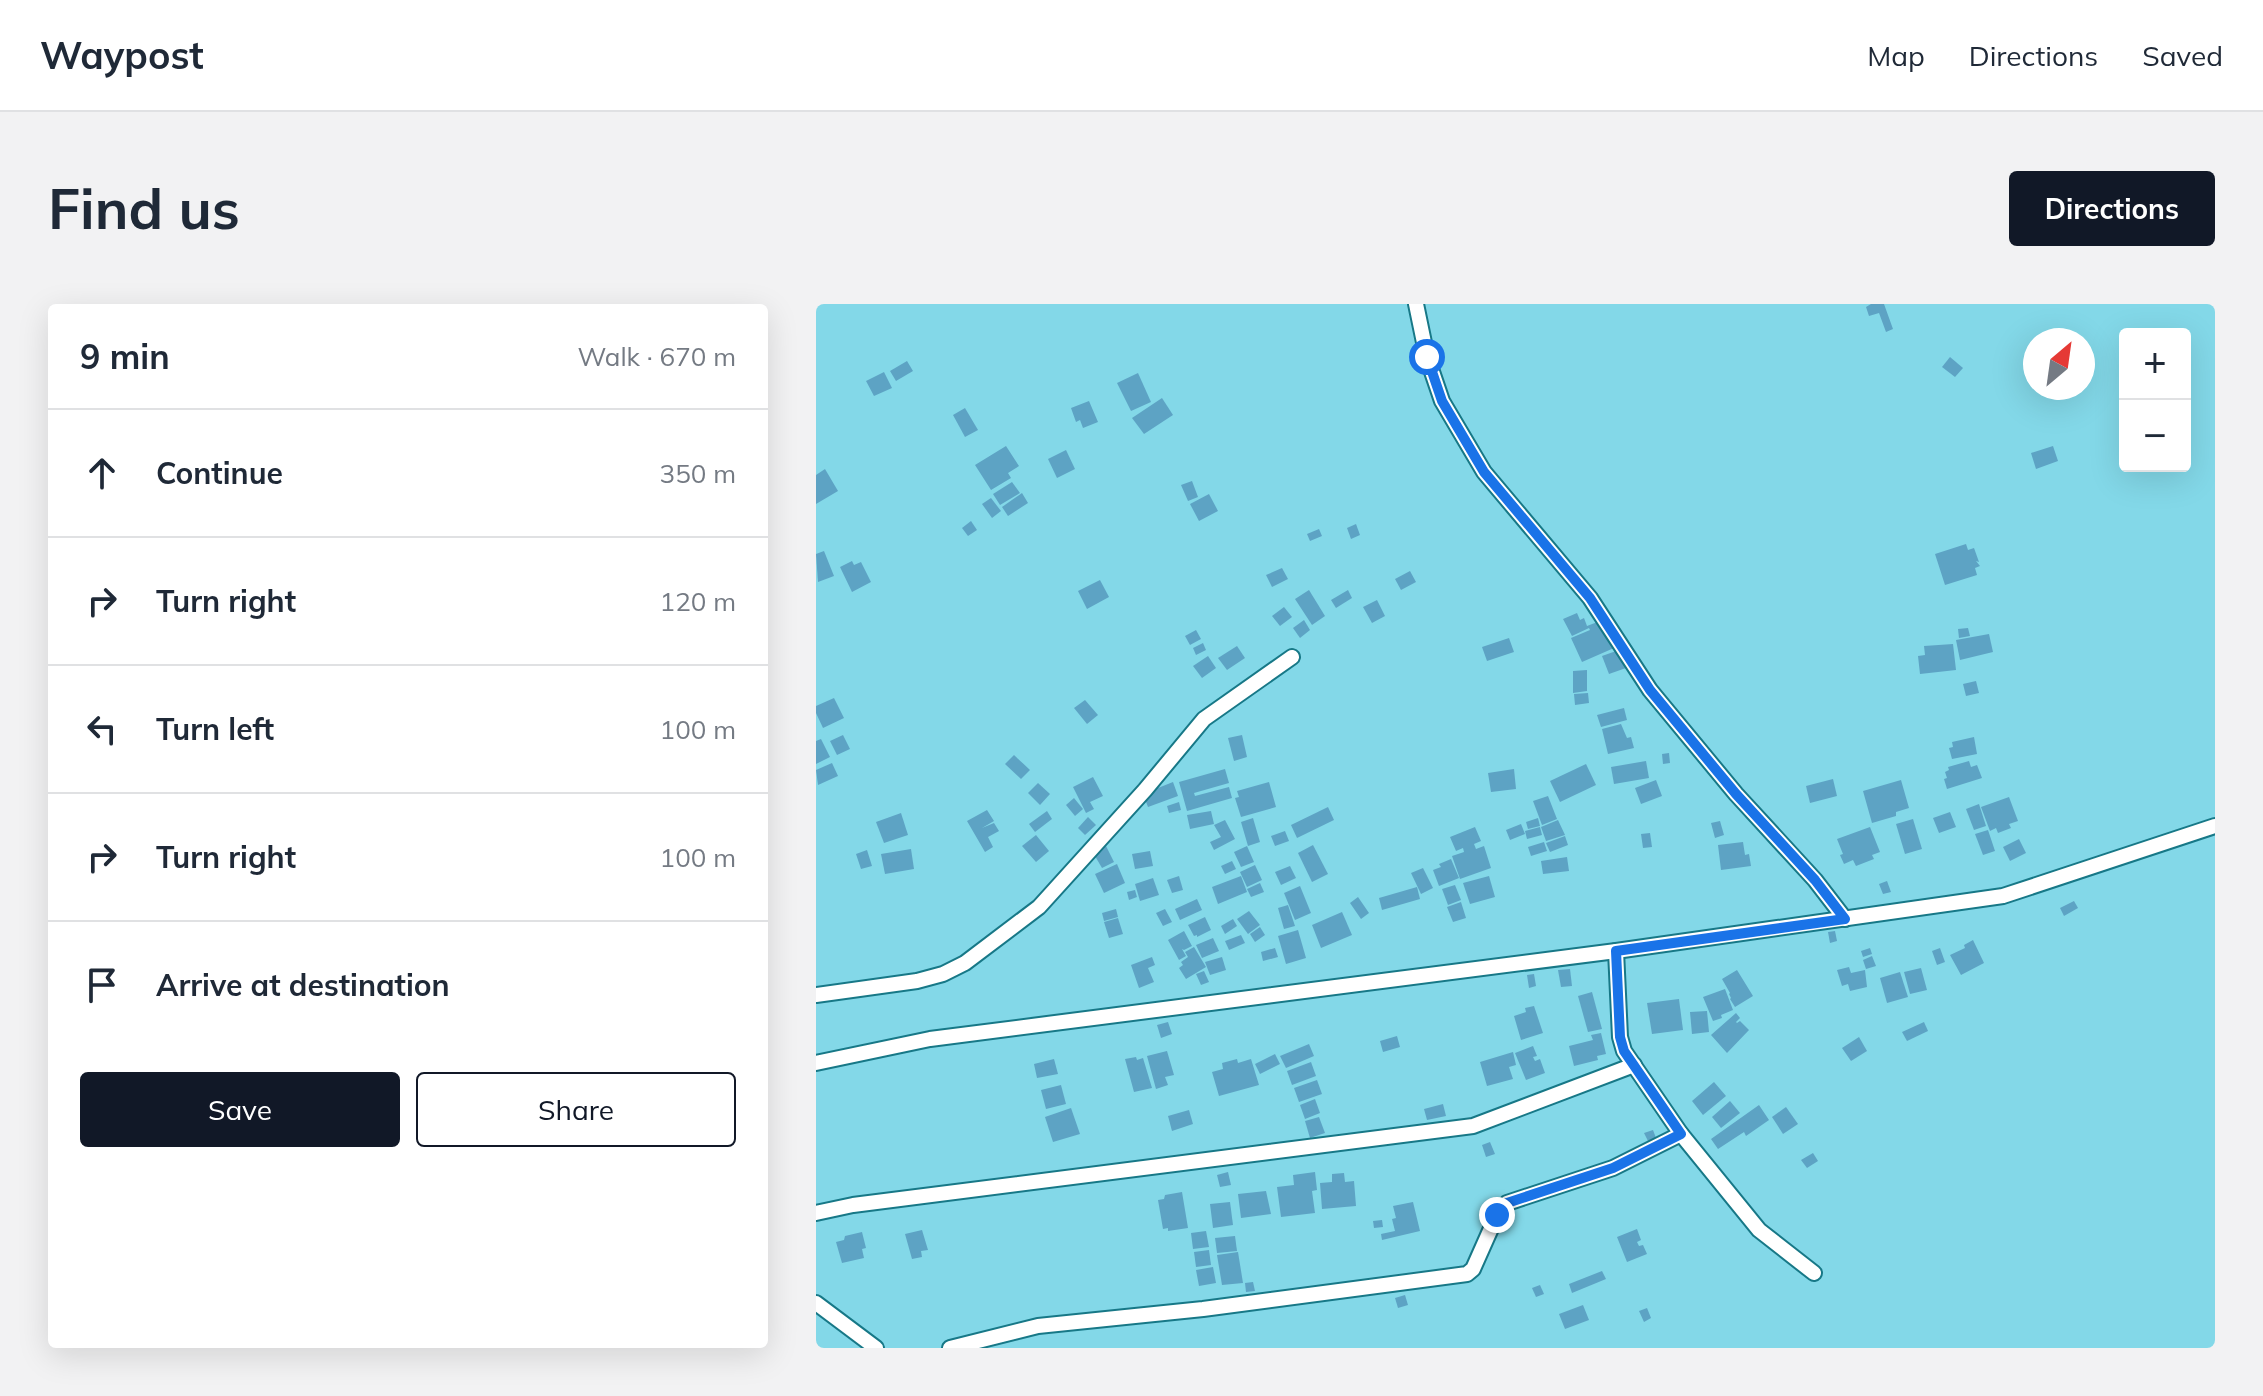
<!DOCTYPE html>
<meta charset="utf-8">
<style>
:root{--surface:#fff;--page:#f2f2f3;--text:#1f2937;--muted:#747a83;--line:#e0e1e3;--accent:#111827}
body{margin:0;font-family:Mulish,sans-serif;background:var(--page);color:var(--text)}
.controls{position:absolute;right:24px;top:24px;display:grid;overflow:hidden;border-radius:8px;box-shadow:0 8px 32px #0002}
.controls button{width:72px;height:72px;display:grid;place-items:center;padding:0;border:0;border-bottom:2px solid var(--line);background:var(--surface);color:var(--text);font:40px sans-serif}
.compass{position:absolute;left:1207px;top:24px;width:72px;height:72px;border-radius:50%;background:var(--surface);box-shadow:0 8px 32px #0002;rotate:29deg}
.stop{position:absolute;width:24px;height:24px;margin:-18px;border:6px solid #1a73e8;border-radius:50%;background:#fff}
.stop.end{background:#1a73e8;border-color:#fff;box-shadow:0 2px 8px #0008}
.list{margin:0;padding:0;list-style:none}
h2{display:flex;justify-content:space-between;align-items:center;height:104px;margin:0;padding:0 32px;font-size:34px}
h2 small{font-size:26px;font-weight:400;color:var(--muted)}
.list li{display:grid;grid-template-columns:52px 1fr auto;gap:24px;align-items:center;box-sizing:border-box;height:128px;padding:0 32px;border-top:2px solid var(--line)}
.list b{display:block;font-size:30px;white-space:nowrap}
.list em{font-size:26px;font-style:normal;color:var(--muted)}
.actions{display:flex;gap:16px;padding:24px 32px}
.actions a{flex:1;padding:18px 0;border:2px solid var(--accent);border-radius:8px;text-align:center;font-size:28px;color:var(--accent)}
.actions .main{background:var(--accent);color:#fff}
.icon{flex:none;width:44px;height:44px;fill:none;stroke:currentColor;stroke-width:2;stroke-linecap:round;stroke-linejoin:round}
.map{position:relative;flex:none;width:1399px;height:1044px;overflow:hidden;border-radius:8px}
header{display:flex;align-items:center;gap:48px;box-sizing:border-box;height:112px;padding:0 40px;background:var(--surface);border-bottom:2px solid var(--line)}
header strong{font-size:38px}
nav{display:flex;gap:44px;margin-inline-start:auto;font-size:28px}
.intro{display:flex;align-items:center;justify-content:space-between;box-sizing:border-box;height:192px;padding:0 48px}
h1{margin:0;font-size:56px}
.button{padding:20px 36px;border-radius:8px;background:var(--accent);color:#fff;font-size:28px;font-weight:700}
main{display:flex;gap:48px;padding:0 48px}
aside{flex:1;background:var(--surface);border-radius:8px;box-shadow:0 8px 32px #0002}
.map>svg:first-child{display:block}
.building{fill:#5da3c4}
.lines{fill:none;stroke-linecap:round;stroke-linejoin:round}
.minor-casing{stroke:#177887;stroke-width:18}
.minor{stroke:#fff;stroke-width:14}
.route{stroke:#1a73e8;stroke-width:10}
</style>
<header>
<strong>Waypost</strong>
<nav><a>Map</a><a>Directions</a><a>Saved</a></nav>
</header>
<div class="intro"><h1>Find us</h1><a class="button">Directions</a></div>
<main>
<aside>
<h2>9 min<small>Walk · 670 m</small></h2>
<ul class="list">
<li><svg class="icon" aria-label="ahead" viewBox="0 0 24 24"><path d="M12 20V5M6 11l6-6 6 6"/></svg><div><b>Continue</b></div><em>350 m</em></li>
<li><svg class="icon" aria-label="right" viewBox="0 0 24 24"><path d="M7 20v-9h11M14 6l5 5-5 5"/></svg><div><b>Turn right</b></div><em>120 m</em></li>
<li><svg class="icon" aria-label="left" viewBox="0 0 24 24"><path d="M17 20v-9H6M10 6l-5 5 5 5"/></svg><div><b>Turn left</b></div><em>100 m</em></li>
<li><svg class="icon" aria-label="right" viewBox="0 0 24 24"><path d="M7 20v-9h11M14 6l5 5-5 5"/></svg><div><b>Turn right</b></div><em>100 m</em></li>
<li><svg class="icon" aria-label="arrive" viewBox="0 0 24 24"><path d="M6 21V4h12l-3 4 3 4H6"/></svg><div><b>Arrive at destination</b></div></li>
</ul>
<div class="actions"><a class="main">Save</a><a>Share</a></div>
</aside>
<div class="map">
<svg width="1399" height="1044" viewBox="0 0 1399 1044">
<rect width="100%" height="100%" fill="#83d8e8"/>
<!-- building -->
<g class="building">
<polygon points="1055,0 1068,0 1077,25 1070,28 1063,9 1053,12 1050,3"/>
<polygon points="1134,53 1147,64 1139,73 1126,63"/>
<polygon points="91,57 97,67 80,77 74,67"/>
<polygon points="68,68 76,84 58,92 50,77"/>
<polygon points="322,69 335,98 315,107 301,79"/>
<polygon points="346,94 357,111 328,130 316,114"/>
<polygon points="273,97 282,118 267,124 264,116 260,118 255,104"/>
<polygon points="149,104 162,126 149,133 137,111"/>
<polygon points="190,142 203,162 192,169 195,174 175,186 159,161"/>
<polygon points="1237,142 1242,157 1220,165 1215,149"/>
<polygon points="250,146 259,165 241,174 232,155"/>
<polygon points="9,165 22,187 0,200 0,171"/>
<polygon points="376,177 382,193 372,197 365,181"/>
<polygon points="196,178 204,189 184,201 177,190"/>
<polygon points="206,189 212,199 192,212 186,203"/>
<polygon points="393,190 402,207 383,217 374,200"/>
<polygon points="175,194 185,207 176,214 166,200"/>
<polygon points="155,217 161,226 152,232 146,224"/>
<polygon points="540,220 544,231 535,235 531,224"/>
<polygon points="503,225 506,232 494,237 491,230"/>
<polygon points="1150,240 1152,246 1158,244 1163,258 1160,257 1164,262 1159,264 1161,271 1129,281 1119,250"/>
<polygon points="8,247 18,272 2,278 0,250"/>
<polygon points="36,257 38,261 45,258 55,278 36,288 24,263"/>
<polygon points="466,264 472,275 456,283 450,271"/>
<polygon points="594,267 600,278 585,286 579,275"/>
<polygon points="284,276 293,293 271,305 262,287"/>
<polygon points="493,286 509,312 496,321 479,295"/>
<polygon points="532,286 536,294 520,304 515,296"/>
<polygon points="561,296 569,312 556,319 547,303"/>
<polygon points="468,303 476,313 464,322 456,312"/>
<polygon points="761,309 764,316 768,314 771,322 784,317 798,344 766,358 755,334 774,326 773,324 756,332 747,315"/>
<polygon points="488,316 494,326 484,334 477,324"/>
<polygon points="1152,324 1154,332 1143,334 1142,325"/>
<polygon points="380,326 385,335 374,341 369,332"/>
<polygon points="1173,330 1177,348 1144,356 1140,336"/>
<polygon points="693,334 698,348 671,357 666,343"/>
<polygon points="387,339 390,346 380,351 377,344"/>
<polygon points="1137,340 1140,366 1104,370 1102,352 1109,351 1108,342"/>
<polygon points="421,342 429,354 411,366 402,354"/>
<polygon points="803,346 810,364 793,370 786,352"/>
<polygon points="392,352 400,364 386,374 377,362"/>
<polygon points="771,366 771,387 757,389 757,367"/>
<polygon points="1160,377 1163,389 1150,392 1147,380"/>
<polygon points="772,389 773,399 759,401 758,390"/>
<polygon points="18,394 28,414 7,424 0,409 0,402"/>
<polygon points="269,396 282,411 271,420 258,404"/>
<polygon points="808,404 811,416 785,423 781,411"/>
<polygon points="805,420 811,434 815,433 818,444 792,450 786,425"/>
<polygon points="27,431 34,445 21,451 14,437"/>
<polygon points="426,431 431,453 418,457 412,434"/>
<polygon points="1158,433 1161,450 1136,455 1133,444 1137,443 1136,438"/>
<polygon points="5,435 14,453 0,460 0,437"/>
<polygon points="853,449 854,459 847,460 846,450"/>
<polygon points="198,451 214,466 205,475 189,460"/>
<polygon points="830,457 833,474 798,480 795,463"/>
<polygon points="1153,457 1155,463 1161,461 1166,474 1131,485 1128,475 1131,474 1129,468 1133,466 1132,463"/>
<polygon points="16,459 22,472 2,481 0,466"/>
<polygon points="770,460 780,481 744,498 734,477"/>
<polygon points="409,465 413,479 378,489 379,492 413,483 416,494 371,507 363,478"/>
<polygon points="698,465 700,485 675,488 672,469"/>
<polygon points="277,473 287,492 274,498 278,505 270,509 257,483"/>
<polygon points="1017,475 1021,492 994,499 990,482"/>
<polygon points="840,476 846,492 825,500 819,484"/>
<polygon points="1085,476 1093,504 1080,508 1080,512 1056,519 1047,487"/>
<polygon points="357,478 362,492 332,503 327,490"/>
<polygon points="453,478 460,503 425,513 419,494 423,493 421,487"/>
<polygon points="222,479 234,490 224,501 212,489"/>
<polygon points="732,492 741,515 726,521 717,497"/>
<polygon points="1193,493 1202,517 1193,520 1195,524 1182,529 1180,524 1174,527 1165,503"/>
<polygon points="258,494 267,505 259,512 250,501"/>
<polygon points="363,498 365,506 353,509 351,502"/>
<polygon points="1163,500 1170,522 1158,526 1150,505"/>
<polygon points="512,503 518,516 481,534 475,521"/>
<polygon points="171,506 178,517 166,524 178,519 183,527 172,533 177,543 169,548 151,517"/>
<polygon points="231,507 236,515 219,528 213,520"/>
<polygon points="395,507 398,520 374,525 371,511"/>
<polygon points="1134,508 1140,523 1123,529 1117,514"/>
<polygon points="85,509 92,531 68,539 60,518"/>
<polygon points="272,513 280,521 269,531 262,524"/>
<polygon points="437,514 444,538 432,542 425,518"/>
<polygon points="722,514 724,522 712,525 710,518"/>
<polygon points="1097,515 1106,545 1089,550 1080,520"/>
<polygon points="409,516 419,535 398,546 394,538 405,533 398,521"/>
<polygon points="742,516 749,531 730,537 725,523"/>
<polygon points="904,517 908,531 899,534 895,519"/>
<polygon points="705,520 709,530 694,536 690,526"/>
<polygon points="659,523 665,537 658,540 660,545 668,542 675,564 644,575 636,552 648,548 647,544 640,547 634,533"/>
<polygon points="724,523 726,531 711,535 709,527"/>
<polygon points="1054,523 1064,548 1056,551 1058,555 1040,562 1037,556 1028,560 1024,551 1027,550 1021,535"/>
<polygon points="1172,526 1179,547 1167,551 1159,530"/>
<polygon points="469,527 473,537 459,542 455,532"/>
<polygon points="834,529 836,543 827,544 825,530"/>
<polygon points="220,531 233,547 220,558 206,542"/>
<polygon points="749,532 752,541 734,548 730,539"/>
<polygon points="1203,535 1210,549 1194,557 1187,543"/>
<polygon points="728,538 731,547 715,552 712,543"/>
<polygon points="927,538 929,551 933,550 935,562 905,566 902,541"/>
<polygon points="289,540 298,558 286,564 276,547"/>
<polygon points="497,541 512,570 496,578 482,549"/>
<polygon points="431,542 438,558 425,563 418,548"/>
<polygon points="95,545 98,565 69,570 65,550"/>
<polygon points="51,546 56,562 45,565 40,550"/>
<polygon points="334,547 337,562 319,565 316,550"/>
<polygon points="751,553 753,567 727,570 725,557"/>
<polygon points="635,555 643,574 623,582 617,566 625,563 623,560"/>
<polygon points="416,557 420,565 409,570 405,562"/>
<polygon points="301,560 309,579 288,589 279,570"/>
<polygon points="439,561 446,576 431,583 424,568"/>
<polygon points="474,562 480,574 465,581 459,568"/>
<polygon points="607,564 617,584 605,590 595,569"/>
<polygon points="363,572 367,586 356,589 351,576"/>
<polygon points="425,572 431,588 402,600 396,583"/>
<polygon points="673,572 679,593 654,600 647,579"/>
<polygon points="337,574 343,591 324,597 319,580"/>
<polygon points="1071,577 1075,588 1067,590 1063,580"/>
<polygon points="444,579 448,588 435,593 431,585"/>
<polygon points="639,581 645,596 632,601 626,585"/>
<polygon points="484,582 495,609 479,616 468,589"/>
<polygon points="601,583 604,595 566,606 563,594"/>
<polygon points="319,586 321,593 313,596 311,588"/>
<polygon points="542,593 553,609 545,615 534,599"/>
<polygon points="381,595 386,606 364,616 359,605"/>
<polygon points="1258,597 1262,604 1248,612 1244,604"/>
<polygon points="645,598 650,614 637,618 631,603"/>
<polygon points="472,601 479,622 468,625 462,604"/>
<polygon points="300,605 302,613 288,617 286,609"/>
<polygon points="349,605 356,618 347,622 340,609"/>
<polygon points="433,607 444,621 432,630 421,615"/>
<polygon points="526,608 536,631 505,644 496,621"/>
<polygon points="389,613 395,626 381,633 381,631 378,632 372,621"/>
<polygon points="302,614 307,630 293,634 288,618"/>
<polygon points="417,615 421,622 409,630 405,622"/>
<polygon points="444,623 449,631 439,638 434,630"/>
<polygon points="482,626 490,654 470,660 462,632"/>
<polygon points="368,627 376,642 368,646 366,645 370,652 363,656 352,636"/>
<polygon points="1019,627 1021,637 1014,639 1012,628"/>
<polygon points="425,631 429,639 413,646 409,637"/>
<polygon points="397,634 403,647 386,654 380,641"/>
<polygon points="1157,636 1168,659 1145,671 1134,651 1149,644 1148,641"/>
<polygon points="378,643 390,663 370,675 363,664 367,661 365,658 372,653 369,648"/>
<polygon points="459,644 462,653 447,657 445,648"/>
<polygon points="1054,644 1056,650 1047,653 1045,647"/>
<polygon points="1124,644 1129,658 1121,661 1116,647"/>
<polygon points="1056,652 1060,662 1050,665 1047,656"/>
<polygon points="336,653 339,661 332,664 338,678 323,684 315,661"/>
<polygon points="406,653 410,666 394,671 389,658"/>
<polygon points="1033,663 1035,669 1049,666 1051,683 1034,687 1032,680 1026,682 1021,666"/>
<polygon points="1105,664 1111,686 1094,690 1088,668"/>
<polygon points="754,665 756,682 745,683 742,666"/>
<polygon points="921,666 937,692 919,703 914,695 915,694 913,690 914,689 906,675"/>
<polygon points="388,667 393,678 385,681 380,670"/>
<polygon points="1084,668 1092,693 1071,699 1064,674"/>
<polygon points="718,670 720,682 713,684 711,671"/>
<polygon points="909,685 917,706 905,711 906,714 897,717 887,693"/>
<polygon points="776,688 786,725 772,728 762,692"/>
<polygon points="863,695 867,726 836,730 831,699"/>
<polygon points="718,702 727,729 705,736 698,712 710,708 709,704"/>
<polygon points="891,707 893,728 876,730 874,708"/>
<polygon points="920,709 924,714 920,718 921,719 924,717 933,726 911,749 895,731"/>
<polygon points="352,718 356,730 345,734 341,721"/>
<polygon points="1108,718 1112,727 1091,737 1086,728"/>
<polygon points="785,729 790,750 781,752 782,756 758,762 753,742 777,736 775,731"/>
<polygon points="581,732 584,743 567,748 564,737"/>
<polygon points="1043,733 1051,747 1035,757 1026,744"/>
<polygon points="493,740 498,752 470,764 464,752"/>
<polygon points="717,742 721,752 717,753 719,757 724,755 729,769 710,776 699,749"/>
<polygon points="351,747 358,771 349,773 352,781 340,785 331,752"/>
<polygon points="697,748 700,761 693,763 697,775 671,782 664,758"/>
<polygon points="459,750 464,760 444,770 439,760"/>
<polygon points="320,753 321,756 327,754 336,784 318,788 309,755"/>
<polygon points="238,755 242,770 221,774 218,760"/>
<polygon points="421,755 422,759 435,755 443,781 403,792 396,768 407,765 406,759"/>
<polygon points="495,758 500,772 476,781 471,767"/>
<polygon points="501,776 506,790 483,798 478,784"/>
<polygon points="898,778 910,792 887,811 876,797"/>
<polygon points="245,781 250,800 230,805 225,786"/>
<polygon points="499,795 504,809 489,815 484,801"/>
<polygon points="914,797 924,809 905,824 896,813"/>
<polygon points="627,800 630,812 611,816 608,805"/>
<polygon points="943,801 953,816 930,832 928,828 902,845 895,835"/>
<polygon points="970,803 982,820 967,830 956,813"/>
<polygon points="255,804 264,830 237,838 229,813"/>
<polygon points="373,806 377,820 356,827 352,812"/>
<polygon points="503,813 509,829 494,834 489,817"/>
<polygon points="837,826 840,834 832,837 828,829"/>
<polygon points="674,838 679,850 670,853 666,841"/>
<polygon points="997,849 1002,857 991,864 985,856"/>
<polygon points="412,868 415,881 404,883 401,871"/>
<polygon points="499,868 501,886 496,887 499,909 465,913 461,883 478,881 477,871"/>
<polygon points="528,869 529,878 538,877 540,902 506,905 504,879 516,878 516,870"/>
<polygon points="450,887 455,910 425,914 422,890"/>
<polygon points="366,888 372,924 352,927 352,924 347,925 342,896 348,895 349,891"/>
<polygon points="414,898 417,921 397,924 394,900"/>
<polygon points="597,898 604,927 566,936 565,930 579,927 576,915 580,914 577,902"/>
<polygon points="566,916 567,923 558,924 557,917"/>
<polygon points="821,925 825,936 821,938 823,942 827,941 831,950 811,958 801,933"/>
<polygon points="106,926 112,946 105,947 106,953 96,955 89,930"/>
<polygon points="390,927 393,943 377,945 375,929"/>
<polygon points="46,928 50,944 46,945 48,954 26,959 20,938 28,936 29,932"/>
<polygon points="419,932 421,947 401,949 399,934"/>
<polygon points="393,946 395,961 380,963 378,948"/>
<polygon points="422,948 427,979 406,981 401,951"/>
<polygon points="397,963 400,979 383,982 380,966"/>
<polygon points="786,967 790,975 756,989 753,980"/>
<polygon points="437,978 439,987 430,988 429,979"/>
<polygon points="724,981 728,990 720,993 716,984"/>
<polygon points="589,991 592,1001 582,1004 579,994"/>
<polygon points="767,1001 773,1016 749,1025 743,1010"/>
<polygon points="831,1004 835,1014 828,1018 823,1007"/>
</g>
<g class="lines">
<!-- minor casing -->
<g class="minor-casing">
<g id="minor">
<polyline points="600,0 611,53 626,97 668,168 774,294 834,386 920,490 999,576 1029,615"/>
<polyline points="800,647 804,733 808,747 865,830 943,926 998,969"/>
<polyline points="0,691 101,677 127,670 149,659 223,603 329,486 388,415 476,353"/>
<polyline points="0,759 114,735 800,647 1187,592 1399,522"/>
<polyline points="0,909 37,901 657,822 818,761"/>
<polyline points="0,999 60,1044"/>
<polyline points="134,1044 222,1022 387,1005 651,970 657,965 681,911 691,899 797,864 865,830"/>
</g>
</g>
<!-- minor -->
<use href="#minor" class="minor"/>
</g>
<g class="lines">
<!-- route -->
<polyline class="route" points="611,53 626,97 668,168 774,294 834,386 920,490 999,576 1029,615 800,647 804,733 808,747 865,830 797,864 691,899 681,911"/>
</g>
</svg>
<div class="controls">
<button>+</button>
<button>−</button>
</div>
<svg class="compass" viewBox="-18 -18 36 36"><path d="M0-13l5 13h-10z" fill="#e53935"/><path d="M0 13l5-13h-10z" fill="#747a83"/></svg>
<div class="stop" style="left:611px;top:53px"></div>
<div class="stop end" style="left:681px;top:911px"></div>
</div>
</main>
